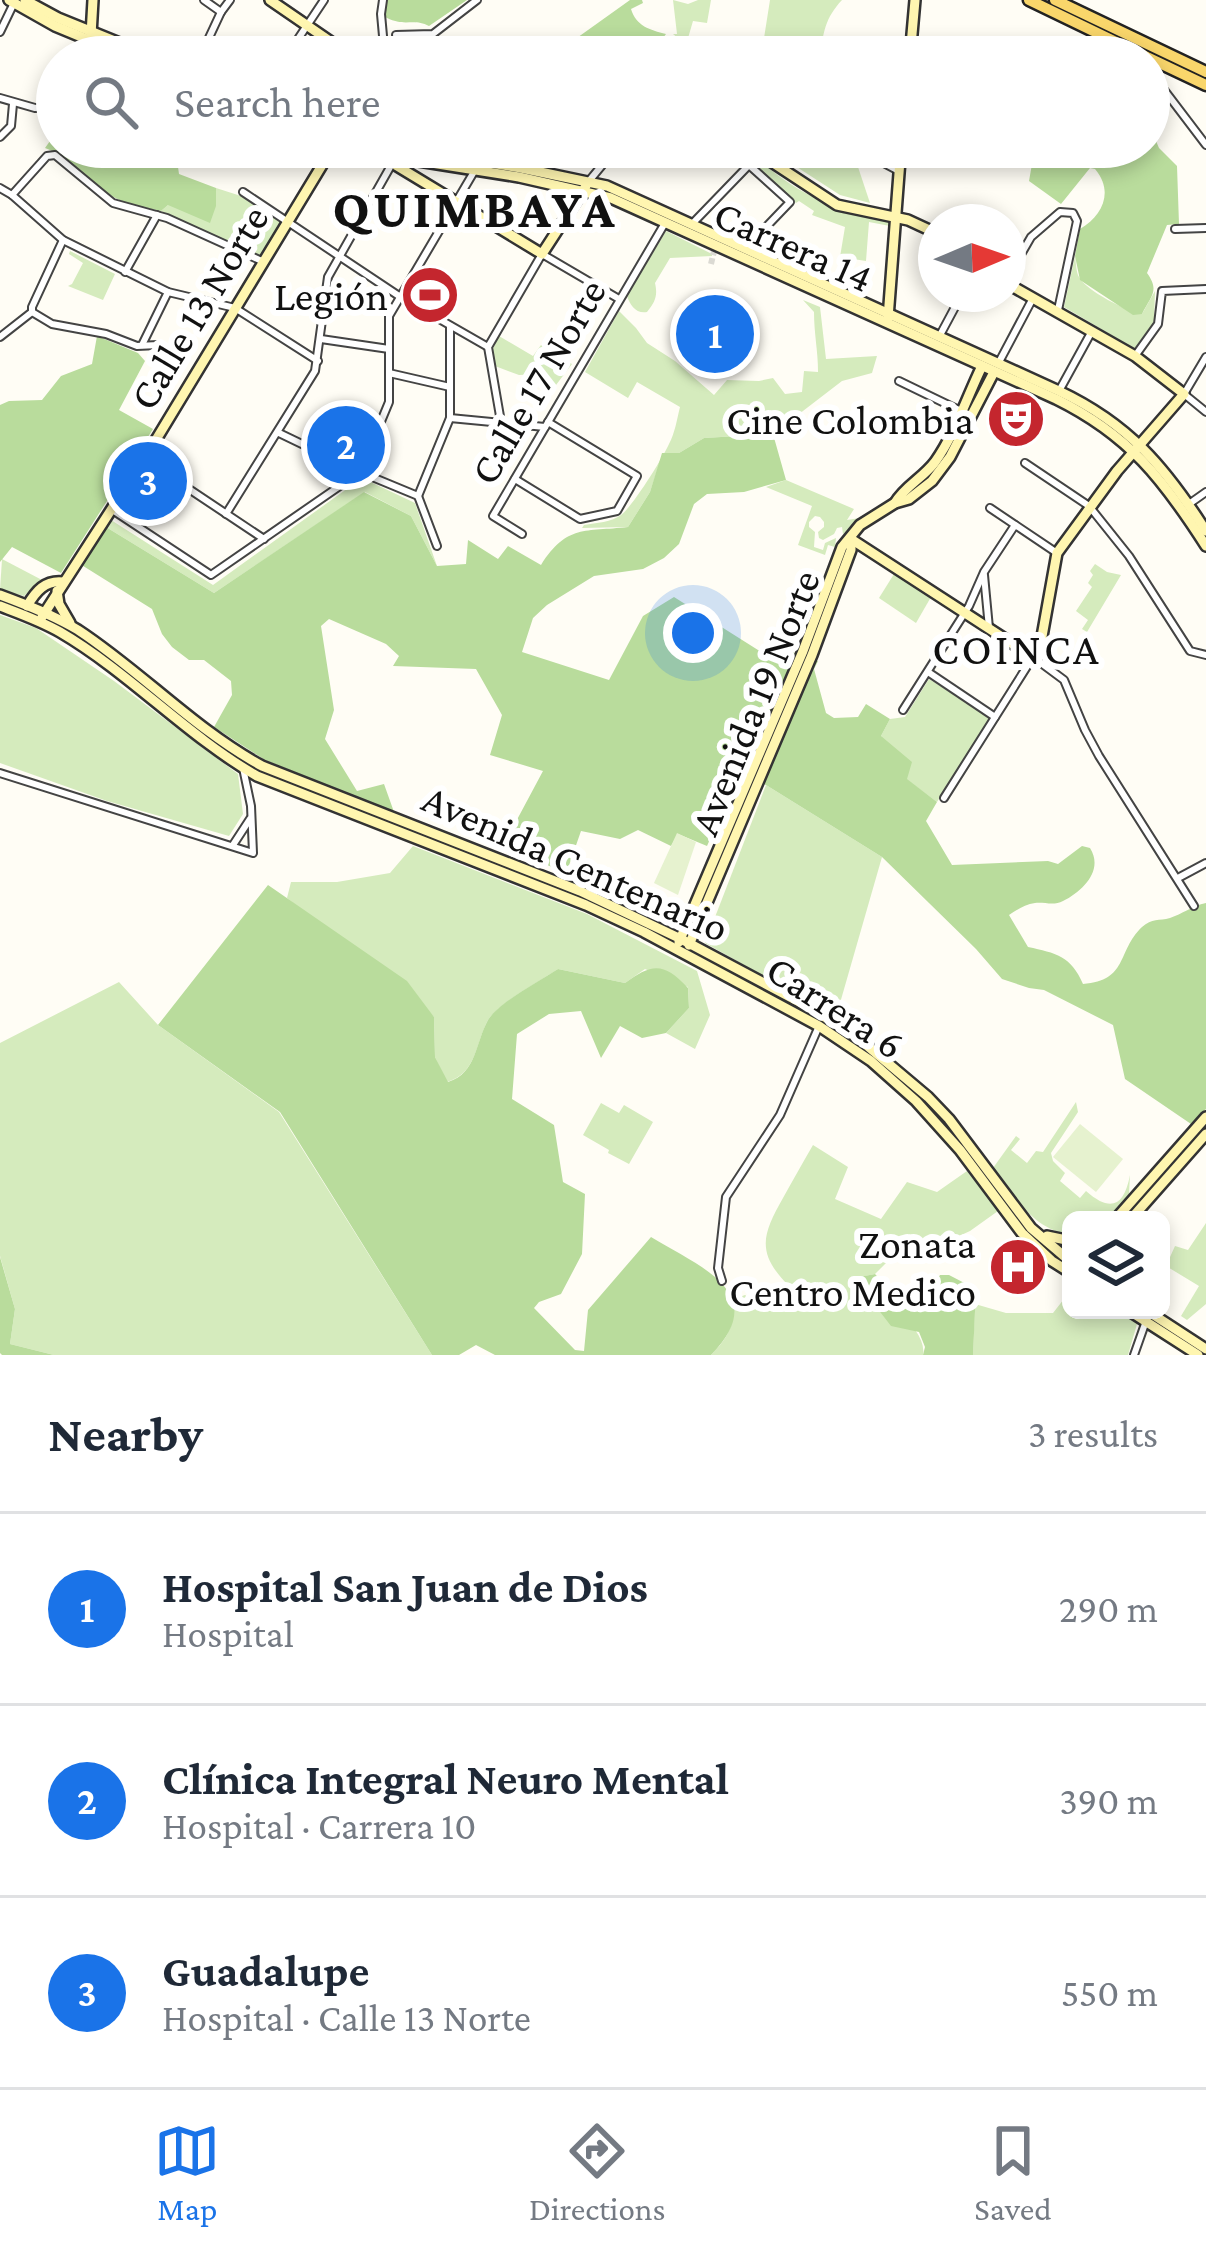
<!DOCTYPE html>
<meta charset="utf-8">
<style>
:root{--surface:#fff;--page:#f6f6f7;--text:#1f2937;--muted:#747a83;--line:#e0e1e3;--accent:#1a73e8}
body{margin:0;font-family:"Crimson Pro",serif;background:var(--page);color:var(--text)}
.controls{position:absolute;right:36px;bottom:36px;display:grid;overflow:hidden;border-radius:18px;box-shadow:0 6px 18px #0003}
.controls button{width:108px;height:108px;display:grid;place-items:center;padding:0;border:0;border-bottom:3px solid var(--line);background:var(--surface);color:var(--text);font:60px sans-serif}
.compass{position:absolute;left:918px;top:204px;width:108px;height:108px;border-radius:50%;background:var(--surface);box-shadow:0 6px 18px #0003;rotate:88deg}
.you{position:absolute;left:693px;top:633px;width:42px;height:42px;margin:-30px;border:9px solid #fff;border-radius:50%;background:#1a73e8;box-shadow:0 0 0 18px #1a73e833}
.badge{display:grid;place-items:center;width:78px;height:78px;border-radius:50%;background:var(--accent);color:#fff;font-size:39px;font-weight:700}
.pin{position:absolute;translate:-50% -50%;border:6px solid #fff;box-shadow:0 3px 12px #0006}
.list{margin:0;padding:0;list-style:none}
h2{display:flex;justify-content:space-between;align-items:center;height:156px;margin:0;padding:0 48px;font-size:51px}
h2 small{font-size:39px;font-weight:400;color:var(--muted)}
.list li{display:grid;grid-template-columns:78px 1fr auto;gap:36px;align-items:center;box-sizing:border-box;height:192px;padding:0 48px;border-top:3px solid var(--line)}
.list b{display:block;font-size:45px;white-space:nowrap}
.list p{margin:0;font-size:39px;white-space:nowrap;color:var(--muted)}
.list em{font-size:39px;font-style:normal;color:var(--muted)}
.icon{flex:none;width:66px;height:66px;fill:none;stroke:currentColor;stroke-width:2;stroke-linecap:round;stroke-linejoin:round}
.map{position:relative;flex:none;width:1206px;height:1355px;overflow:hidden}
.search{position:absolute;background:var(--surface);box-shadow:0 6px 18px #0003;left:36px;right:36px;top:36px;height:132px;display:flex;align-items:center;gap:30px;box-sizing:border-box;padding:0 42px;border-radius:66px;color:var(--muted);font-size:45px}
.sheet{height:732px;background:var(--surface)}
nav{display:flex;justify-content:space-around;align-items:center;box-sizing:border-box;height:168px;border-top:3px solid var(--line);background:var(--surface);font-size:33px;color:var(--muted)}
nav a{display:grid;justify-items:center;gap:6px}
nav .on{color:var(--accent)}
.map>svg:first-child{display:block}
.green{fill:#d5ebbd}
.forest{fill:#b9dc9c}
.pitch{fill:#e6f2cf}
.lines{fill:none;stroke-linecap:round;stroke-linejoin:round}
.street-tunnel{stroke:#dbdad3;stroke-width:6;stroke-dasharray:6 3;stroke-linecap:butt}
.street-casing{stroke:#444;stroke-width:10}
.secondary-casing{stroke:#333;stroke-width:14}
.primary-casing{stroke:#222;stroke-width:15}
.street{stroke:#fff;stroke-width:6}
.secondary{stroke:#fff6b0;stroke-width:9}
.primary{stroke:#f9d66b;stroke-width:10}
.labels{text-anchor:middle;stroke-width:12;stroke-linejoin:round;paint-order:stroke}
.street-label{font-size:42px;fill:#111;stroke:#fff}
.poi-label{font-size:42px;fill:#111;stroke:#fff;text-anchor:end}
.neighbourhood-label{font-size:45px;letter-spacing:3px;fill:#111;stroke:#fff}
.district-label{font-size:54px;font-weight:bold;letter-spacing:3px;fill:#111;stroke:#fff}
</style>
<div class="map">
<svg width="1206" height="1355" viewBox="0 0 1206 1355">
<rect width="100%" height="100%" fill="#fffdf5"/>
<!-- green -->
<g class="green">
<polygon points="673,0 688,4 698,0 711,0 707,23 693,21 686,45 673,34 677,34"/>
<path d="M770,0H842C825,18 823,33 820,57H761Z"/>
<polygon points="782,147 847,147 849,156 854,155 870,203 840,195 786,160 782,157"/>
<path d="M758,159C795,193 840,213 889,222L890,226L869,222L866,261L840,257L845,227L812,215L814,211L799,201L796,203L757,166Z"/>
<polygon points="216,188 241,196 282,223 264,256 260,257 161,211 168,205 216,206"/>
<path d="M666,231L712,254V256L670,258L655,283C658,296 655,302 647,312C636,314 630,305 627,296Z"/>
<polygon points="70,251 115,274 103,300 68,286 72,284 83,263 69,254"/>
<path d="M1075,256C1076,262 1076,272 1079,277C1085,290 1128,312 1142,314L1155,291L1154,323L1135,349L1064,307Z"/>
<path d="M803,300L820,307L826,359L877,356L872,373L842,381L773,434L704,438L679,453H663L650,492L628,527L582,528L584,525C596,523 612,522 621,515C633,506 662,459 669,444C675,433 677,419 680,407L637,382L628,398L585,372L619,311L636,328L647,343L675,361L714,395L727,380L759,381L773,378L785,394L802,392L804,371L818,372C818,351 814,334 814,312Z"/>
<polygon points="499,336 533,356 541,345 572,364 556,385 538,374 519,375 495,366 492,351"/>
<polygon points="362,478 415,503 437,566 411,516 365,492 214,593 106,527 111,520 213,585"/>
<polygon points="786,480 854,509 847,520 866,517 843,534 842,527 837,528 834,534 823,540 819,538 818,532 824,527 824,522 820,517 815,516 809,522 809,527 815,532 814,547 823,550 825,543 836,538 835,547 828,545 825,555 798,545 812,506 766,487"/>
<polygon points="2,559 42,580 24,596 0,590"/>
<polygon points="1095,564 1107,572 1121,575 1087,632 1082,629 1088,620 1076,611 1092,587 1088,583 1093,575 1090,571"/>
<polygon points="894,574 931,597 916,623 879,598"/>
<polygon points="0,615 36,628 114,681 238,774 243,814 229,836 107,801 0,763"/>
<polygon points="929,679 988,716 988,722 937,802 906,779 881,736 890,719 905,717"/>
<polygon points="766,785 882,857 836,1017 705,943"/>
<path d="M413,846L587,914L697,971L710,1015L695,1049L666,1033L689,1008L688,987L645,969L625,983L558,969C540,981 499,1003 488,1020C475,1044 477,1073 447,1082L435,1057L434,1017L287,898L291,882H337L390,873Z"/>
<polygon points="119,982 158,1025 279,1112 432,1355 54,1355 10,1344 15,1309 0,1256 0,1043"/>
<path d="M1076,1102L1078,1112L1051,1153L1053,1161L1065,1173L1060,1181L1080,1198L1086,1191C1111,1213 1124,1206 1130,1175L1129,1194L1106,1220H1071V1235C1032,1229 1015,1197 993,1168L1016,1136L1020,1139L1011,1150L1027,1163L1036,1151L1043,1152Z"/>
<polygon points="601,1103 619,1113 624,1105 653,1122 629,1164 608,1153 609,1150 583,1135"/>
<path d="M813,1145L848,1167L835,1199L881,1219L907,1182L937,1192L967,1171L998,1211L970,1231L935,1247L923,1257L889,1260L875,1274L855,1278C876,1296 928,1326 923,1355H711C729,1337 735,1324 734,1299L745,1295L768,1310L781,1308L789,1286C756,1253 762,1235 783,1198C793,1180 803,1162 813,1145Z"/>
<polygon points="1206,1223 1206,1304 1187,1320 1181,1316 1199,1286 1166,1266 1175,1246 1188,1250"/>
<polygon points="1071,1290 1071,1310 1115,1310 1137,1324 1128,1355 973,1355 975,1304 1006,1313 1053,1313"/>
</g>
<!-- forest -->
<g class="forest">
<path d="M384,0H467L429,26C412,17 404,29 382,15Z"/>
<path d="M630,0H642L643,3L631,9C636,26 650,30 666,34L650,55L614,47L586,48L571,52L562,57H526L522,51L525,49L526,55L539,56L541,47L553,42L555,45L561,41L567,45Z"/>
<path d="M1149,125L1159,148L1177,166L1179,224L1167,225L1147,273C1160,291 1151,296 1142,314L1133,315L1080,280L1075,256L1080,229C1103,216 1114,191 1095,169L1090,168L1061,204L1029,181L1035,147H1149Z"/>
<path d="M57,140V147H131L145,162L177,160L179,174L216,188V206L210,223L168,205L161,211C142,207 123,204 107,193C86,177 69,157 45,148L50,141Z"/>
<polygon points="97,336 138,353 145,361 119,410 153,429 61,573 12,547 0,562 0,405 9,401 42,400 61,376 92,364"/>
<path d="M773,434L786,480L744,492L707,494L694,504L679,544L664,558L643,569L594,576L547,605L533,618L522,652L609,680L643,616L674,597L758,650L789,651L818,661L814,669L826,713L834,718L858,717L866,704L890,719L881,736L912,762L907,779L937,802L926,821L952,865L1048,861L1058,864L1082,846L1090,848C1104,870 1083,891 1063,901C1054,906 1045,902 1035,903C1025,904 1017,910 1009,915L1028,947C1056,953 1071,956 1083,984C1129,980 1116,952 1142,927C1152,918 1159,921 1170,918C1182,914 1192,906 1206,903V1109L1191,1124L1125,1079L1113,1025L1044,990L1029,988L1002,979L976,949L882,857L766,785L739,774L707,846L678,834L671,846L638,830L620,839L581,831L566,874L504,844L543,771L490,755L502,715L476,669L393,666L399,656L386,644L329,619L321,626L334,710L325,739L357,791L384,784L394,812L265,760L214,727L232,695L231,681L204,660H189L172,647L162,634L152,609L80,564L106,527L214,593L364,492L411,516L437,566L466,564L468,540L498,559L508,546L541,565C567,524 585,532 628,527L650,492L662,453H679L704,438Z"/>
<path d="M268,885L407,981L434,1017L435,1057L448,1082C477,1073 475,1043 488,1020C499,1002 540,981 558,969L625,983C652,963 664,962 688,988L689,1008L666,1033L642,1038L620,1026L601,1058L581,1011L549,1014L517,1034L512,1099L554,1125L563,1182L585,1194L582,1254L561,1294L539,1302L534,1308L575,1350L584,1351L588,1310L651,1237C700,1267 772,1293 711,1355H495L476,1345L459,1355H432L280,1112L158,1025Z"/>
<polygon points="0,1257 15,1309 10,1344 54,1355 2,1355 0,1353"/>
<polygon points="875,1274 897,1298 925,1299 940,1275 949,1275 976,1289 973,1355 923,1355 925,1347 919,1332 891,1326 854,1278"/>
</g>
<!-- pitch -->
<g class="pitch">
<polygon points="677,833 696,842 678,895 654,883"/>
<polygon points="1080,1124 1123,1159 1096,1192 1053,1157"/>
</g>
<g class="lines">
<!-- street-tunnel -->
<polyline class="street-tunnel" points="711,264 715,247"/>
<!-- street casing -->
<g class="street-casing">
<g id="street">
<polyline points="204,0 221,12"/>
<polyline points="0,32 14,3"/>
<polyline points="396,35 433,34 477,0"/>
<polyline points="383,36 381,14 383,0"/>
<polyline points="200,57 221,12 230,0"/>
<polyline points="286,57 324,0"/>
<polyline points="1149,70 1206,145"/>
<polyline points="0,98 35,108 57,107"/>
<polyline points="0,137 11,126 13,104"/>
<polyline points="876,147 884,163 899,171"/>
<polyline points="521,168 537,147"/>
<polyline points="589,181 617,147"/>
<polyline points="0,188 12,195 63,240 168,292 235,308 318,361"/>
<polyline points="243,192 399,296 488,347"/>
<polyline points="12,195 47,156 55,155 113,203 167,218 264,262"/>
<polyline points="691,225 749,165 756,153"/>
<polyline points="1175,229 1206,228"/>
<polyline points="745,249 790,202 749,165"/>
<polyline points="125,272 157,215"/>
<polyline points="1008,277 1031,237 1060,212 1073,213 1077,221 1058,310"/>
<polyline points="32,312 52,324 106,334 137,346 158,345 179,358"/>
<polyline points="32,312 32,307 63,240"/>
<polyline points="0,337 32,312"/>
<polyline points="939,337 962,294"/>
<polyline points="321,339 389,349"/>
<polyline points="142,345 168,292"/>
<polyline points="1135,356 1158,324 1162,291 1206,289"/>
<polyline points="1206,357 1184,394 1206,412"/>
<polyline points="998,364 1033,298"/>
<polyline points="389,373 450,387"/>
<polyline points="899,381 961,411"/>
<polyline points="1059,391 1092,331"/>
<polyline points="450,418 545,427"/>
<polyline points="501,422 488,347 542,254 619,299"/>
<polyline points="279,433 360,472 418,496"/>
<polyline points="144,459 264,539"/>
<polyline points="1025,463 1089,506 1129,556 1190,651 1206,655"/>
<polyline points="515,479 580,519 617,511 637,476 548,422"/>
<polyline points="418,496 450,418 450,326"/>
<polyline points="418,496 437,546"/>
<polyline points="1189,504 1206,492"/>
<polyline points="990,508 1057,553"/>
<polyline points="111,509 211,575 360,472 389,402 389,316 475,170"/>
<polyline points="226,514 315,371 328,277 393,162"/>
<polyline points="522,534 493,516 665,223"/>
<polyline points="984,575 989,628"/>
<polyline points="928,672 995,717"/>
<polyline points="903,710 969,606 984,572 1015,525"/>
<polyline points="0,773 253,853 251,806 243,768"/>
<polyline points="944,798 1033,657 1064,680 1085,730 1099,756 1194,906"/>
<polyline points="233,845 250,819"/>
<polyline points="1178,878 1206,863"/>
<polyline points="722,1281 718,1268 726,1197 780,1115 819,1026"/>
<polyline points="1134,1355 1146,1321"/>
</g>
</g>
<!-- secondary casing -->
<g class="secondary-casing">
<g id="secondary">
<polyline points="9,0 55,26 130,57"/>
<polyline points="25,0 58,18 154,57"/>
<polyline points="270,0 353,57"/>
<polyline points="91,35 93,0"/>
<polyline points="570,57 609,49 635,57"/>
<polyline points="910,57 915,0"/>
<path d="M359,147L387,156L519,177L611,198L1056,399C1129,435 1163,479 1206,546"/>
<path d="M390,147L521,168L607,186L1059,391C1129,424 1165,467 1206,531"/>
<polyline points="749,147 837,205 908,220 936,233"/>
<polyline points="387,156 397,166 542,254 586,186"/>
<polyline points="888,318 901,147"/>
<path d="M895,503C905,486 923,478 935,462C955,434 967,397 982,366"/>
<polyline points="851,539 1033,657 1041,642 1057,553 1117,471 1184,394 1135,356 1008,284"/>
<polyline points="57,591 59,604 70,623"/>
<path d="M0,595C27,605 53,615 78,630C142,672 194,729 262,766L580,891L681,939L807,1006L858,1038L928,1097L949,1119L1031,1228L1071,1262"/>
<path d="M0,606C21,614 41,621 60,632C130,673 186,735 257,776L586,905L644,932L819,1026L871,1061L916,1101L960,1150L1022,1233L1052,1261L1071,1273"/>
<path d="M27,606C36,591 45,580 63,582"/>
<polyline points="42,617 151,448 333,147"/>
<polyline points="679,942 803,651 842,547 860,525 895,503 909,499 932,481 950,457 994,372"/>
<polyline points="689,945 812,655 851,550 851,539"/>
<polyline points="1115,1220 1206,1117"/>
<polyline points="1130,1220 1206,1134"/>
<polyline points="1047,1236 1071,1241"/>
<polyline points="1128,1310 1198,1355"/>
<polyline points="1146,1310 1206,1349"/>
</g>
</g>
<!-- primary casing -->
<g class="primary-casing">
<g id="primary">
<polyline points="1029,0 1147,57"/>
<polyline points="1055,0 1206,72"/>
<polyline points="1149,58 1206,85"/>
</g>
</g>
<!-- street -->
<use href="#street" class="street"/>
<!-- secondary -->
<use href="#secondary" class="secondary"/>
<!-- primary -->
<use href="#primary" class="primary"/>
</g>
<!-- icons -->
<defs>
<g id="stadium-disc" transform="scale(3)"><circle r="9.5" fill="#c4262e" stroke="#fff"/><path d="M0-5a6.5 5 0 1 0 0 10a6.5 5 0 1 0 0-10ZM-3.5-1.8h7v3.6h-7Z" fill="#fff"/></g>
<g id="theatre-disc" transform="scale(3)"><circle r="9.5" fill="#c4262e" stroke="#fff"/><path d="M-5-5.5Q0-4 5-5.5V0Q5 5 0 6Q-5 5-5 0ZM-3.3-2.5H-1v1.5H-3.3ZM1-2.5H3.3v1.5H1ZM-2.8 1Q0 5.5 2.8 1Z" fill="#fff"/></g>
<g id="hospital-disc" transform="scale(3)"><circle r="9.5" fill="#c4262e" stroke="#fff"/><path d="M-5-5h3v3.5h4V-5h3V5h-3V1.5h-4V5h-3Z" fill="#fff"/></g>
</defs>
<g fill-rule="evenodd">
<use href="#stadium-disc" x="430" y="295"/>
<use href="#theatre-disc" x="1016" y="419"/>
<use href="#hospital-disc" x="1018" y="1267"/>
</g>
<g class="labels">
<!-- street labels -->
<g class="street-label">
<text transform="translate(794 245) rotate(24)" y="15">Carrera 14</text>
<text transform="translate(198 307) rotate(-59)" y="15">Calle 13 Norte</text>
<text transform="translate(537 381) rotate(-60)" y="15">Calle 17 Norte</text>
<text transform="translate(754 702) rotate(-68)" y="15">Avenida 19 Norte</text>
<text transform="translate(576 862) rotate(24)" y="15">Avenida Centenario</text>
<text transform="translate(836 1006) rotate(33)" y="15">Carrera 6</text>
</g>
<!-- poi labels -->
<g class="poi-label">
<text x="388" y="310">Legión</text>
<text x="974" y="434">Cine Colombia</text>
<text x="976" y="1258">Zonata<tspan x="976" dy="48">Centro Medico</tspan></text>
</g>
<!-- neighbourhood labels -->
<g class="neighbourhood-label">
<text x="1017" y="664">COINCA</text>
</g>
<!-- district labels -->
<g class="district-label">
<text x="475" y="227">QUIMBAYA</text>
</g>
</g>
</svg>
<div class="controls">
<button><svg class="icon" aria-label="layers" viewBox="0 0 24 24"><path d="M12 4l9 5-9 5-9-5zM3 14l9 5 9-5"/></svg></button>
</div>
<svg class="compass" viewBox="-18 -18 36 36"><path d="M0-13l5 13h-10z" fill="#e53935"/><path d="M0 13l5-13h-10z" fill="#747a83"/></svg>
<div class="you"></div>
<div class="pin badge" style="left:715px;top:334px">1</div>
<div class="pin badge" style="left:346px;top:445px">2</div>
<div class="pin badge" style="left:148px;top:481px">3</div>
<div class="search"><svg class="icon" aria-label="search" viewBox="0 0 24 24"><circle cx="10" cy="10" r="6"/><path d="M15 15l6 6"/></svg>Search here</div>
</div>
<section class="sheet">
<h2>Nearby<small>3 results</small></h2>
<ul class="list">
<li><span class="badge">1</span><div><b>Hospital San Juan de Dios</b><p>Hospital</p></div><em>290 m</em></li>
<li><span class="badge">2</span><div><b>Clínica Integral Neuro Mental</b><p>Hospital · Carrera 10</p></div><em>390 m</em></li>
<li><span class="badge">3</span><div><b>Guadalupe</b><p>Hospital · Calle 13 Norte</p></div><em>550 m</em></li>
</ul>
</section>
<nav>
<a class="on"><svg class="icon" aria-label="map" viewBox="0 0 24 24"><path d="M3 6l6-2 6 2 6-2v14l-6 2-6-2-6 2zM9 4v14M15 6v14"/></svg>Map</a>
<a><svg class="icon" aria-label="directions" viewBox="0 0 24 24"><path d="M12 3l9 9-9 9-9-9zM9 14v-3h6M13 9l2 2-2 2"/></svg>Directions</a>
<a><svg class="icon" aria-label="saved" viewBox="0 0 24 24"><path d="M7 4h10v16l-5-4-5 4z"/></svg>Saved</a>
</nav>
